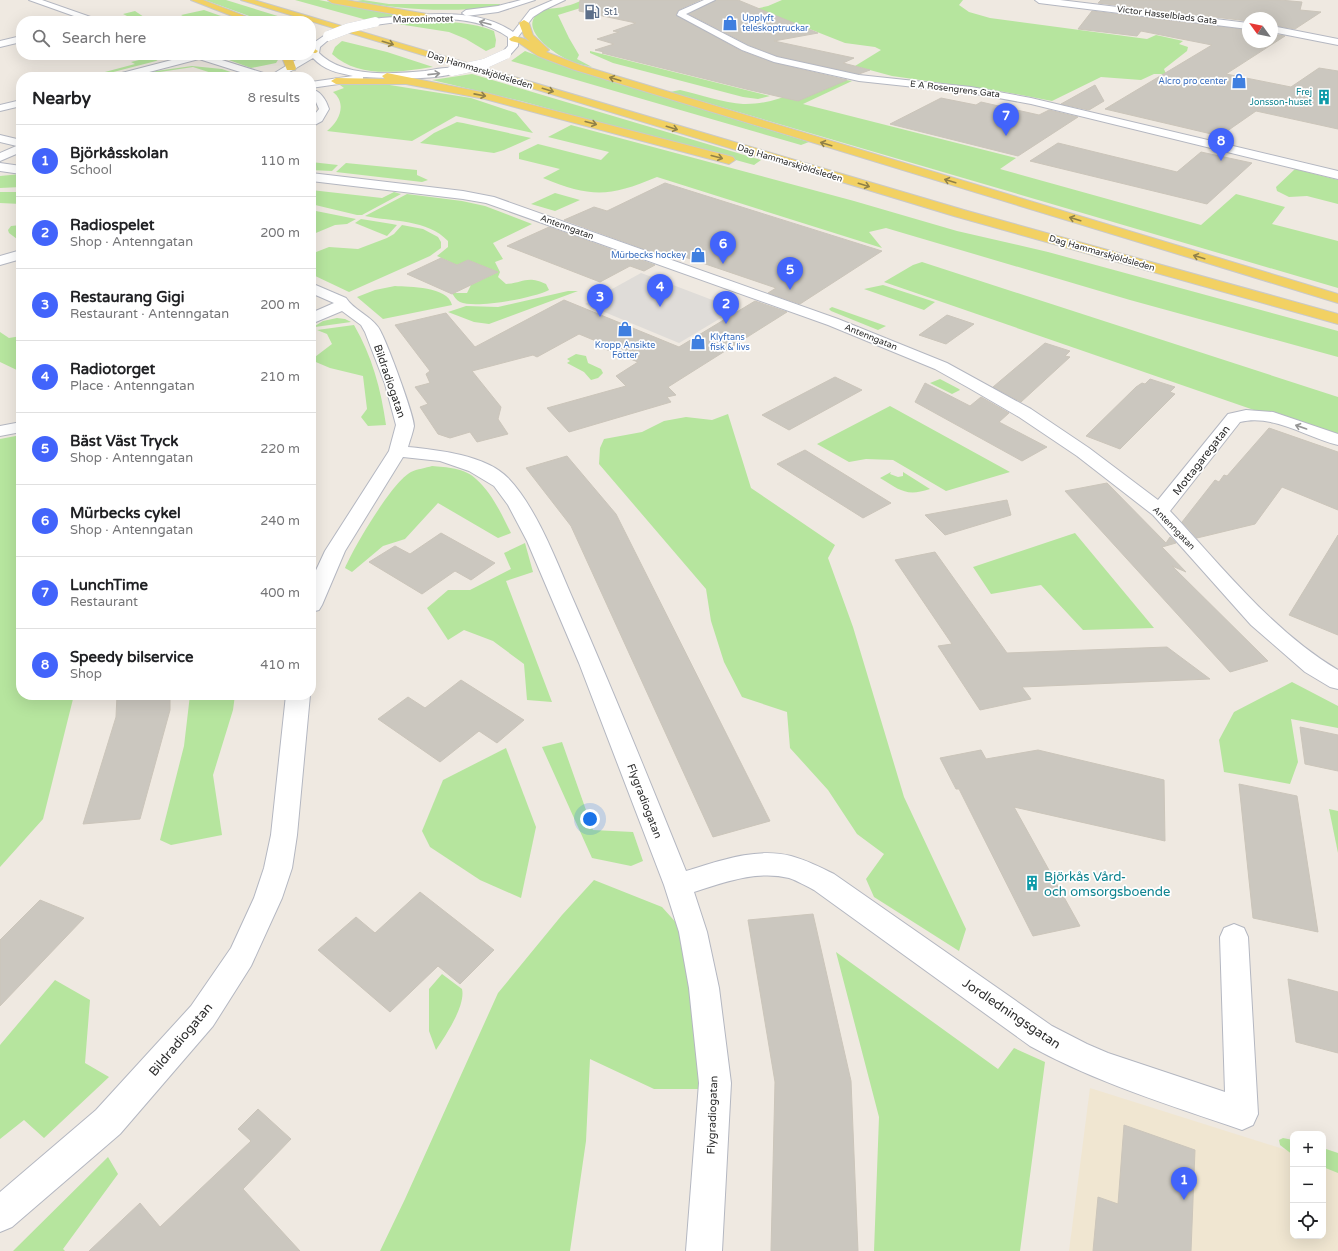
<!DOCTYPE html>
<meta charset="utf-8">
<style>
:root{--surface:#fff;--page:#f6f6f6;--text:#202124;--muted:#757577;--line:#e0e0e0;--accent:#4264fb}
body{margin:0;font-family:"Varela Round",sans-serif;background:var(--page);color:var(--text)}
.controls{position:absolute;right:12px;bottom:12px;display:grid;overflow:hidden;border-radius:8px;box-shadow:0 4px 16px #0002}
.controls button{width:36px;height:36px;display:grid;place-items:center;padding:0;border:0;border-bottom:1px solid var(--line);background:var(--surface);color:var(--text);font:20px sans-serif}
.compass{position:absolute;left:1242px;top:12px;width:36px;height:36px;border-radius:50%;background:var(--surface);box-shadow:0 4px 16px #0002;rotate:303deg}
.you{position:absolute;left:590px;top:819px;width:14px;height:14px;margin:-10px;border:3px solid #fff;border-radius:50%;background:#1a73e8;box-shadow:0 0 0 6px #1a73e833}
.badge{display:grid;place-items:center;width:26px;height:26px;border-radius:50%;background:var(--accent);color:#fff;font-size:13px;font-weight:700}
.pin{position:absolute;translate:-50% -33px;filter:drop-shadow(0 1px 2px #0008)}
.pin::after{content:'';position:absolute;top:21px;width:14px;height:12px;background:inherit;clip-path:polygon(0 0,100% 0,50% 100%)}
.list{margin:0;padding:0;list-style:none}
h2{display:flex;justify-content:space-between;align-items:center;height:52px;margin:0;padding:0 16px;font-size:17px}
h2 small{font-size:13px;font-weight:400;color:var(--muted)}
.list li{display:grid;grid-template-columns:26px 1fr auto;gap:12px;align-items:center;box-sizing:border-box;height:72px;padding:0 16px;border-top:1px solid var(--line)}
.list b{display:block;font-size:15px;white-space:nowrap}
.list p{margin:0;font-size:13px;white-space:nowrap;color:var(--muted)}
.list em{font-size:13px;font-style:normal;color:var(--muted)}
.icon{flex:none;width:22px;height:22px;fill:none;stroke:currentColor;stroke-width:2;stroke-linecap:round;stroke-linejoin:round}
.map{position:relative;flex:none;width:1338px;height:1251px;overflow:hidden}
.search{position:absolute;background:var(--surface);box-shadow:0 4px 16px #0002;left:16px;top:16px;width:300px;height:44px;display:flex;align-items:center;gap:10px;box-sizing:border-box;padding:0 14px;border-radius:16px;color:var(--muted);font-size:15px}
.panel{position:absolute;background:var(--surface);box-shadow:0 4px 16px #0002;left:16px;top:72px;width:300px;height:628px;border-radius:16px}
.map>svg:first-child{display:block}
.education{fill:#f0e6d1}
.green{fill:#b6e59e}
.plaza{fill:#dfdcd8}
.building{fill:#cbc7bf;stroke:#cbc5ba}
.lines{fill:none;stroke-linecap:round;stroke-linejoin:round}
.minor-casing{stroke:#b4b7c1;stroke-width:2}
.tertiary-casing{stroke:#b4b7c1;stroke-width:2}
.primary-casing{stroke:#c9c9c9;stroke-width:2}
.minor{fill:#fff;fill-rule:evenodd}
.tertiary{fill:#fff;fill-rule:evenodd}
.primary{fill:#f2d163;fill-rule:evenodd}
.tertiary-bridge-casing{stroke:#b4b7c1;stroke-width:10;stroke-linecap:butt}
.tertiary-bridge{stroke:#fff;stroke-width:10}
.oneway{stroke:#969696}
.oneway2{stroke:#908048}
.labels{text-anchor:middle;stroke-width:3.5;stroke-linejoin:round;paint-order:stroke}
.far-service-label{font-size:9px;fill:#4e5e75;stroke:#fff;text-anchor:start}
.far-street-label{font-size:9px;fill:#2e2e2e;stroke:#fff}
.far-shop-label{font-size:9px;fill:#366cbe;stroke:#fff;text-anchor:start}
.far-culture-label{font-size:9px;fill:#0d838f;stroke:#fff;text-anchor:end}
.street-label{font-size:11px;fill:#2e2e2e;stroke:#fff}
.near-culture-label{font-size:13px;fill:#0d838f;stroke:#fff;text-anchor:start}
.near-street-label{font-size:13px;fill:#2e2e2e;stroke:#fff}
</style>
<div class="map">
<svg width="1338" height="1251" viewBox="0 0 1338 1251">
<rect width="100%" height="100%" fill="#efe9e1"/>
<!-- education -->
<polygon class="education" points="1090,1088 1293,1152 1293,1236 1323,1236 1323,1160 1338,1164 1338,1251 1069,1251"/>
<!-- green -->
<g class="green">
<polygon points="205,0 226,0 294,21 263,21"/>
<polygon points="295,0 319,0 401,16 367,20"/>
<path d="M363,0L389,4H500V6C451,13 403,10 355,1Z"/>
<path d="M583,0L587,6L558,15L569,38L579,55L577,59L592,67C585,65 577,64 571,61C558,56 519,31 537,14C545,6 556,10 566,6C572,5 577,2 583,0Z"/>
<polygon points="782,0 963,0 959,5 969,12 990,18 1147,39 1156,35 1183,41 1179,44 1188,47 1187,51 1164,69 1166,74 1154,74 1141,80 1101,77 1052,101 1005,92 892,76 855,66 881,50 875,47 845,43 802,26 784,23 746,11 768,6"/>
<polygon points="204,10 235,21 192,21 181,15"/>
<polygon points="135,11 150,21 119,21 131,18 123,14"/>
<path d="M427,21C450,22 472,22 494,31L496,40L495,47L486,51L466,39L449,32L398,24Z"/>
<path d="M342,41L387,52L433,67C399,72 359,79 332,54L335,47Z"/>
<polygon points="525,51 572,69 809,142 801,145 511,61"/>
<polygon points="590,51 770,96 758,99 743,97 613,63 590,53"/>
<polygon points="148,55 166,55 156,61 94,77 86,77 135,64 131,62 151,57"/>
<polygon points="215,55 281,55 276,63 251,68"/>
<polygon points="192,66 222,69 245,77 224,77 193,67 140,75 156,71"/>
<polygon points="472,74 761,160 754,165 521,101 432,80"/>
<path d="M829,77L852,81L803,104L1016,158L1000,169L1201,225L1236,194L1285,207L1272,224L1338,241V288L670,92L680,90C698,94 725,103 743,104C774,105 801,90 829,77Z"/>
<path d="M371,82L471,98L516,113L533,133L456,116L412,141L327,131C340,121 347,103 333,92L344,88L340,85Z"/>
<polygon points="457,122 463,123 531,138 504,150 494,153 420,143 434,133"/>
<path d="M571,125L854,201L957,231L1048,252L1338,331V357L1130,300L886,228L869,232L882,248L657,177C609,197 592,198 543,178L560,169L519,159V153L538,144L601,160L609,152L548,137Z"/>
<polygon points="311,162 338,165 332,171 311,170"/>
<polygon points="346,163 417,170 417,175 428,180 422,182 336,172"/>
<polygon points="1295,169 1338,180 1338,204 1307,196 1289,197 1277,191 1276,187"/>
<polygon points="21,174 21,187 0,188 0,176"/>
<polygon points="311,190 382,198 394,192 401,194 362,215 357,215 311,204"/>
<polygon points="0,192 21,192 21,204 0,203"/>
<polygon points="555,193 580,200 555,211 531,204"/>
<path d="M407,194L462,201L485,206L532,224L493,243L503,259L495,262L500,272L498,277L506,284C523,283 527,275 546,284L549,290C534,298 475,309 460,302C456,300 454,296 452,293H467L471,285L498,272L468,260L457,265L437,256L448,247V241C427,219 393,222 365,216Z"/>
<polygon points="311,210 356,219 347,224 335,225 311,235"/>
<polygon points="361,219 392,224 397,225 387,236 355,223"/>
<polygon points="21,225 21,242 9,233 8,230 11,226"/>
<polygon points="402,225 423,229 438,237 441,242 441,248 430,256 349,292 311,274 311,254 329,247 358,249 387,238 394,234"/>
<polygon points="922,262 1338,397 1338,439 884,282 913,265"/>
<polygon points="883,285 935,302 924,310 864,289"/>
<path d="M395,286C409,287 448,286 452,305L383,319L357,297L375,290Z"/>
<polygon points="568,291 578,291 489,324 474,322 448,312 466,306 498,307"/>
<polygon points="832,307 886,326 878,330 831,311 829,309"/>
<polygon points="337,318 345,319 351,322 315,327 315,326 323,321"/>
<path d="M354,325C372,356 381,389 386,425L368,426L361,417L367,409L363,376L330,368L311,360L332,344L327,334L317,330Z"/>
<polygon points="0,332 9,338 21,336 21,372 0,362"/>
<polygon points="576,354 586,356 588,363 601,369 603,373 598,378 591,380 584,372 567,363 570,361 567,359"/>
<polygon points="940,379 959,389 960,390 952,394 930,383"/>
<polygon points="890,406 1010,472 946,491 893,460 866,459 849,462 817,444"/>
<polygon points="728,414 751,488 835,545 828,558 853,627 904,797 966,929 959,951 874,897 866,879 884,854 857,834 828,790 790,748 787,712 742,697 724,662 711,621 706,589 599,464 600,448 604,439 642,432 664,421 686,417 712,420"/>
<polygon points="21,435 21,695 74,695 43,819 0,867 0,439"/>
<path d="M432,466C446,467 465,468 476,479C492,493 502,515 511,533L498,538L438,503L405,539L383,546L352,572L345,568C354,547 392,482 411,472C417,469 426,468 432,466Z"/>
<path d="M891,472L890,474L898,477L903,476V472L930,489C906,497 900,490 880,478Z"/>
<polygon points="1075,533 1154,628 1083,630 1041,585 991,594 973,567"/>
<polygon points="525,543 533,572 506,581 552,702 527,700 524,664 493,641 464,630 448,640 427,608 448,590 470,590 511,569 504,553"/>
<polygon points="1292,682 1338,706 1338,728 1291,719 1298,762 1290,784 1224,772 1219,740 1234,712"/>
<polygon points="190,695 235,695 233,710 213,775 222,835 171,845 160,840 184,746"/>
<polygon points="562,742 593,830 633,832 643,861 631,866 592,858 542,747"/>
<polygon points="506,748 536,827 521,898 480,880 430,847 422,831 443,780"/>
<polygon points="1329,809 1338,811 1338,853"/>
<polygon points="594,880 662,907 689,937 703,1089 654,1089 590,1059 586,1141 570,1251 380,1251 405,1199 498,993 562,915"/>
<polygon points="836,952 998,1069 1014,1048 1045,1062 1020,1251 874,1251 879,1117"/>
<path d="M442,974L462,989C466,1006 445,1036 436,1050L429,1031V989Z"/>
<polygon points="55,980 90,1000 85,1063 109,1077 44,1138 24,1120 0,1139 0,1045"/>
<polygon points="1283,1138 1293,1140 1293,1155 1280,1145 1279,1140"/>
<polygon points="1323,1148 1338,1153 1338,1173 1323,1167"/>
<polygon points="108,1157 118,1174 63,1249 65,1251 13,1251"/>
</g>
<!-- plaza -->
<polygon class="plaza" points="641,273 652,277 736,309 679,343 585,304"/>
<!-- building -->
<g class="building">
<polygon points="580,0 700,0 678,10 676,15 741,51 774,63 847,80 798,101 750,90 602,53 604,52 595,50 614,44 597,39 619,32 613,31 636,23 579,11"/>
<polygon points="716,0 738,0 818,33 774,41 854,58 843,63 870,70 859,74 777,56 749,45 689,14"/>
<polygon points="1101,0 1280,0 1302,2 1300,10 1321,12 1295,29 1272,25 1272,18 1248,18 1248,21 1098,3"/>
<polygon points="1092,11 1248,30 1248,42 1272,42 1272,34 1285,36 1226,74 1291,87 1319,68 1338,71 1338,129 1256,111 1220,136 1105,109 1212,45 1141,31 1137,36 1078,29"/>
<polygon points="1095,85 1104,101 1089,110 1061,104"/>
<polygon points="941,98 976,105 981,102 1039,115 1049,110 1078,117 1018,156 890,124"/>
<polygon points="1058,143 1177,172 1201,152 1252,163 1207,204 1030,161"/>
<polygon points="665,183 882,251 800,304 768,293 776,288 676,254 669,258 564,220 594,207 607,211"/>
<polygon points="549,227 655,265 644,271 630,266 600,282 507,246"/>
<polygon points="441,258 457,265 468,260 498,272 452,294 407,274"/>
<polygon points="564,300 679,347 755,301 787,312 668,387 676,395 667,397 671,402 569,432 547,408 626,386 616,376 638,362 600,347 596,341 579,334 537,357 533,355 472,371 501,407 498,419 508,434 477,442 470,432 450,438 438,434 420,407 428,404 415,387 430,383 426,374 430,371 395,325 446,313 475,347"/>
<polygon points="947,315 974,324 946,344 919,335"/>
<polygon points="1045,343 1070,351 1065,356 1070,357 1021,402 993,387"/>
<polygon points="835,377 862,390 789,430 762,415"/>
<polygon points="1150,379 1175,387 1170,392 1175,394 1120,449 1086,436 1136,387 1142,383 1145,384"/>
<polygon points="925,383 970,406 981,397 1009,413 999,422 1047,447 1022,461 915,402"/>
<polygon points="1269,428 1338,452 1338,510 1282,487 1255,524 1197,538 1182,522 1215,480 1219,482 1224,475 1227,476"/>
<polygon points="805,450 891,503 863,518 777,464"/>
<polygon points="567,456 616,514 770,821 713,837 571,526 526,468"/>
<polygon points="1107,483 1166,543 1170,537 1176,543 1162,547 1186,572 1172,566 1268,661 1230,672 1065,491"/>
<polygon points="1007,500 1011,515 945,535 925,515"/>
<polygon points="441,533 495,563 471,580 455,571 422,594 369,562 395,546 410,554"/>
<polygon points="1338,535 1338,635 1289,615"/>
<polygon points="935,552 1007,653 1167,647 1210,679 1022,687 1031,699 980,710 938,646 952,644 895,560"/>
<polygon points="461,680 524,720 497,743 479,731 440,762 378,719 408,697 425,708"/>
<polygon points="117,695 170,695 170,710 140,819 83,824 116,717"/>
<polygon points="1300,727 1338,735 1338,771 1305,764"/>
<polygon points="981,750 986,759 1038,750 1164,780 1165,841 1014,807 1080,926 1033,936 959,789 956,789 940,758"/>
<polygon points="1239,784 1297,796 1318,932 1253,918"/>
<polygon points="420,892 494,950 460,984 438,966 390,1012 318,950 356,917 375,933"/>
<polygon points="40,900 84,918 0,1006 0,940"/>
<polygon points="813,914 851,1081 858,1251 771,1251 775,1082 748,920"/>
<polygon points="1288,979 1338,992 1338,1053 1296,1042"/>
<polygon points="258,1109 291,1139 243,1189 300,1251 89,1251 140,1203 160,1227 251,1141 238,1129"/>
<polygon points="1124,1125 1195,1150 1191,1251 1093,1251 1098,1197 1118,1204"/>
</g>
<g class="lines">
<!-- minor casing -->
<g class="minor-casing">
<g id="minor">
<polygon points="704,0 715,0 686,14 748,46 777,57 859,75 971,87 1031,98 1338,171 1338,179 1031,104 971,93 859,81 774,62 742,50 677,15 679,11"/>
<polygon points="21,36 21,42 0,47 0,41"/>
<polygon points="191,55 206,55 270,75 271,77 256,77 199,59 130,77 113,77 114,75"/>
<path d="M311,89C321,91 326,100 329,109L322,121L311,127V119L319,109L316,102L311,98Z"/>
<polygon points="21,100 21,106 0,111 0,105"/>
<polygon points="0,135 21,140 21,147 0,142"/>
<path d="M311,173L463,191L494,197L838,319L947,363L1031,409L1089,448L1158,500L1228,414L1246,410L1273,412L1338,434V445C1306,437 1274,414 1240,422L1170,511C1222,566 1272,631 1338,670V689L1330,687L1305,672L1251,625L1153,515L1077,456L1019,417L969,388L935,369L828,325L486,203L463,199L311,181Z"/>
<polygon points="21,250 21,259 0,265 0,256"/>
<path d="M311,283L346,298C354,310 369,315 378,327C385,336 414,415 414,426C413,432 410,440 408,447C438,450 486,455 508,478C536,507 556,560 572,597C612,688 649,779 686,871C719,861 756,847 791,856C806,860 820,867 834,874L1052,1026L1087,1044L1108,1053L1225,1092L1220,937L1224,928L1234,924L1244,928L1248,937L1258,1114L1253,1125L1242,1130C1170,1105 1097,1083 1030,1046L814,890C806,886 798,881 789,878C758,870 724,882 694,892L707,932L719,988L731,1083L722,1251H686L699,1083L689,988L679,932L664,885L579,663L527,541L508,505L494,486L469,471L440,461L403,457L345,551L322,605L319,610L311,612V581L325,551L389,451L396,425L385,384L365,332L361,325L342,311L311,324V313L334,303L311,293Z"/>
<polygon points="21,422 21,432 0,436 0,426"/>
<polygon points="286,695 310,695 297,835 292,868 282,898 251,966 213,1026 120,1134 12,1227 0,1232 0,1192 96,1110 191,1006 231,948 254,898 264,868 271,835"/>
</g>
</g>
<!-- tertiary casing -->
<g class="tertiary-casing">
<g id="tertiary">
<polygon points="29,0 42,0 102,21 88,21"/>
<polygon points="521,0 535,0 498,12 466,16 462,13 466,10 498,6"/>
<path d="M553,0H565L544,10L533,17L518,37V46L509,56L506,57L501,54L508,46V37C472,11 417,19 375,25L370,22C375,17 387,18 394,17C432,13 481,9 513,32L530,10Z"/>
<polygon points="1035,0 1060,0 1248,23 1248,29 1039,3"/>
<polygon points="1272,26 1338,39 1338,45 1272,32"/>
<path d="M328,33L333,36L320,47L319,53C344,78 392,74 425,71C433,70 444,67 452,68C455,68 455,69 457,71C448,81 379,78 363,77V80L359,81L311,88V82L353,76C338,73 324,70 313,58L281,77H268L304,55H311L312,44Z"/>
<polygon points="192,55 203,55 204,56 199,59"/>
<polygon points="21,144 21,152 0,161 0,153"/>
<polygon points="0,163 21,166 21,174 0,171"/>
</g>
</g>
<!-- primary casing -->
<g class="primary-casing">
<g id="primary">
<polygon points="191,0 203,0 258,21 245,21"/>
<polygon points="241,0 254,0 964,210 1338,314 1338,324 954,216"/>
<polygon points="328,0 346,0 427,14 431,17 427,20 332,3"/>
<polygon points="524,20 529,23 533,35 549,50 546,52 580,65 1338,294 1338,303 572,69 538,56 519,43 511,41 509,39 514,36 525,39 530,42 524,36 519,23"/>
<polygon points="311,47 318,51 316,53 311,53"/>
<polygon points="285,55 295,55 293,60 296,68 295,70 287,70 283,60"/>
<polygon points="387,73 486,93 733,157 735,160 729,164 485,99 406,84 336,84 331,81 336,78 385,79 382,76"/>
</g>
</g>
<!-- minor -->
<use href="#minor" class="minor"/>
<!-- tertiary -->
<use href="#tertiary" class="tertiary"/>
<!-- primary -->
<use href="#primary" class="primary"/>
<!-- tertiary-bridge casing -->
<g class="tertiary-bridge-casing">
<g id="tertiary-bridge">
<polyline points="328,36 349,28 375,22"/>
<polyline points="452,71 484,64 506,54"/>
</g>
</g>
<!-- tertiary-bridge -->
<use href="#tertiary-bridge" class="tertiary-bridge"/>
</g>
<!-- one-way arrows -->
<defs><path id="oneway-shaft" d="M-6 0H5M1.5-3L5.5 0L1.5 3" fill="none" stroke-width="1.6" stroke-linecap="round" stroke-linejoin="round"/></defs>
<g class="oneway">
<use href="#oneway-shaft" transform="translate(485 23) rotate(-166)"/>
<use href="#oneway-shaft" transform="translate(434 74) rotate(-6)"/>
<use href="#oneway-shaft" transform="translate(1301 427) rotate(-161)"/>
</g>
<g class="oneway2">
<use href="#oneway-shaft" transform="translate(388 43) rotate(17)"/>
<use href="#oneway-shaft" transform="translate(615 79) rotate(-163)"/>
<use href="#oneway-shaft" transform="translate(548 90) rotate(17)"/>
<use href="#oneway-shaft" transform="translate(480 95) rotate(11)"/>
<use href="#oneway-shaft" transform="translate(591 123) rotate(15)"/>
<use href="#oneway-shaft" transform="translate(672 128) rotate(17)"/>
<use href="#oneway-shaft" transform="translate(826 144) rotate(-163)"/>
<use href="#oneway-shaft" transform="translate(717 157) rotate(15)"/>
<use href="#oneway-shaft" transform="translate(950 181) rotate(-163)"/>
<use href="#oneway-shaft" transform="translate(864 185) rotate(17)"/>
<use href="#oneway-shaft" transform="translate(1075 219) rotate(-163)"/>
<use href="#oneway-shaft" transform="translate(1199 257) rotate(-163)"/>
</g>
<!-- icons -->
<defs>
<g id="fuel-bare" transform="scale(1.2)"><path d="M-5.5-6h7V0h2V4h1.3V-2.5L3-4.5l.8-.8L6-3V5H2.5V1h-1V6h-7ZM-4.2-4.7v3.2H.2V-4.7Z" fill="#5c6f8a" stroke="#fff" stroke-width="2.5" paint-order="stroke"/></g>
<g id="shop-bare" transform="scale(1.2)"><path d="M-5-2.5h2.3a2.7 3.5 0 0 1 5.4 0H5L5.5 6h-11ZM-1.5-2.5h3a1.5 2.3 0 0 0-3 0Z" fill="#3f7fe0" stroke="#fff" stroke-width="2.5" paint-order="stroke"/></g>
<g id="building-bare" transform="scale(1.2)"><path d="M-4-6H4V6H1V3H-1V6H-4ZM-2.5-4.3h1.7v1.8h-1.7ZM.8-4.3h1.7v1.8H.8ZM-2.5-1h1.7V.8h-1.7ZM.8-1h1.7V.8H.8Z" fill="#0f9aa8" stroke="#fff" stroke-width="2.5" paint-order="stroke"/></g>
</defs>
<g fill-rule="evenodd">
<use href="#fuel-bare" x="592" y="12"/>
<use href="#shop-bare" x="730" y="23"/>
<use href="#shop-bare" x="1239" y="81"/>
<use href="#building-bare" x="1324" y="97"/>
<use href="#shop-bare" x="698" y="255"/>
<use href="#shop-bare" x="625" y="329"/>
<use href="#shop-bare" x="698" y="342"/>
<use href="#building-bare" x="1032" y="883"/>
</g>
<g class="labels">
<!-- far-service labels -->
<g class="far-service-label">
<text x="604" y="15">St1</text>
</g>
<!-- far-street labels -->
<g class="far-street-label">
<text transform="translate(1167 15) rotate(7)" y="3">Victor Hasselblads Gata</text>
<text transform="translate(423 19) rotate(-1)" y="3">Marconimotet</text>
<text transform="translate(480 70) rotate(17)" y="3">Dag Hammarskjöldsleden</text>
<text transform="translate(955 89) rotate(7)" y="3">E A Rosengrens Gata</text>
<text transform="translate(790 163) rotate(17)" y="3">Dag Hammarskjöldsleden</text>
<text transform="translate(567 227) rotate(20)" y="3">Antenngatan</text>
<text transform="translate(1102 253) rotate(16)" y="3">Dag Hammarskjöldsleden</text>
<text transform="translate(871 337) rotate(22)" y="3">Antenngatan</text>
<text transform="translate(1174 528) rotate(46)" y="3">Antenngatan</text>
</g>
<!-- far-shop labels -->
<g class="far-shop-label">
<text x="742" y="21">Upplyft<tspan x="742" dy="10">teleskoptruckar</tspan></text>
<text x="1227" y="84" text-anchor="end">Alcro pro center</text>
<text x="686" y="258" text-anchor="end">Mürbecks hockey</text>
<text x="710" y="340">Klyftans<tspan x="710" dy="10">fisk &amp; livs</tspan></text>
<text x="625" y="348" text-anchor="middle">Kropp Ansikte<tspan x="625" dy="10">Fötter</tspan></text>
</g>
<!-- far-culture labels -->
<g class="far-culture-label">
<text x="1312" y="95">Frej<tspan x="1312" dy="10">Jonsson-huset</tspan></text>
</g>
<!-- street labels -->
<g class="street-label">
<text transform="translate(390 381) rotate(71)" y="4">Bildradiogatan</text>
<text transform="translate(1201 460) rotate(-52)" y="4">Mottagaregatan</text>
<text transform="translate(645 801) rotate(69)" y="4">Flygradiogatan</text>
<text transform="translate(712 1115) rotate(-88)" y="4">Flygradiogatan</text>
</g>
<!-- near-culture labels -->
<g class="near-culture-label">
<text x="1044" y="881">Björkås Vård-<tspan x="1044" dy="15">och omsorgsboende</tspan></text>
</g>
<!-- near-street labels -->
<g class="near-street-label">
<text transform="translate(1012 1013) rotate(34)" y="5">Jordledningsgatan</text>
<text transform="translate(180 1039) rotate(-50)" y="5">Bildradiogatan</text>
</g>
</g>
</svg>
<div class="controls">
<button>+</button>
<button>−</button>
<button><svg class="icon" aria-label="locate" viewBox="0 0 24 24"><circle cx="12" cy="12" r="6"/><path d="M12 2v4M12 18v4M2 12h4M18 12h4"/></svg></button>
</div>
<svg class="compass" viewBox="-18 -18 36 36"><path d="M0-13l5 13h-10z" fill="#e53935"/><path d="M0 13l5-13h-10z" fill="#757577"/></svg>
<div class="you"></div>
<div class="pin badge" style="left:1184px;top:1200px">1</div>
<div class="pin badge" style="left:726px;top:324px">2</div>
<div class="pin badge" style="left:600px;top:317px">3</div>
<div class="pin badge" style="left:660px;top:307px">4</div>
<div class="pin badge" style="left:790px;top:290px">5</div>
<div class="pin badge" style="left:723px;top:264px">6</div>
<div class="pin badge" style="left:1006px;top:136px">7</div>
<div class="pin badge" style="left:1221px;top:161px">8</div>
<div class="search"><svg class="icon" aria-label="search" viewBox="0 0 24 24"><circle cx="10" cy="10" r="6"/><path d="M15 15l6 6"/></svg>Search here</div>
<section class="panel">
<h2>Nearby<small>8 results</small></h2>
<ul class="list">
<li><span class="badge">1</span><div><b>Björkåsskolan</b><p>School</p></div><em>110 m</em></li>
<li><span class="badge">2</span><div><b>Radiospelet</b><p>Shop · Antenngatan</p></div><em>200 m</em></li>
<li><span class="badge">3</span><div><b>Restaurang Gigi</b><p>Restaurant · Antenngatan</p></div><em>200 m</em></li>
<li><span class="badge">4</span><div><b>Radiotorget</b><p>Place · Antenngatan</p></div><em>210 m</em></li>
<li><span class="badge">5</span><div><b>Bäst Väst Tryck</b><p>Shop · Antenngatan</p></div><em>220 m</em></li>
<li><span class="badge">6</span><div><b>Mürbecks cykel</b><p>Shop · Antenngatan</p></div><em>240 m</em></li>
<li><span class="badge">7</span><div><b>LunchTime</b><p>Restaurant</p></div><em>400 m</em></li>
<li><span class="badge">8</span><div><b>Speedy bilservice</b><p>Shop</p></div><em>410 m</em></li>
</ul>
</section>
</div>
